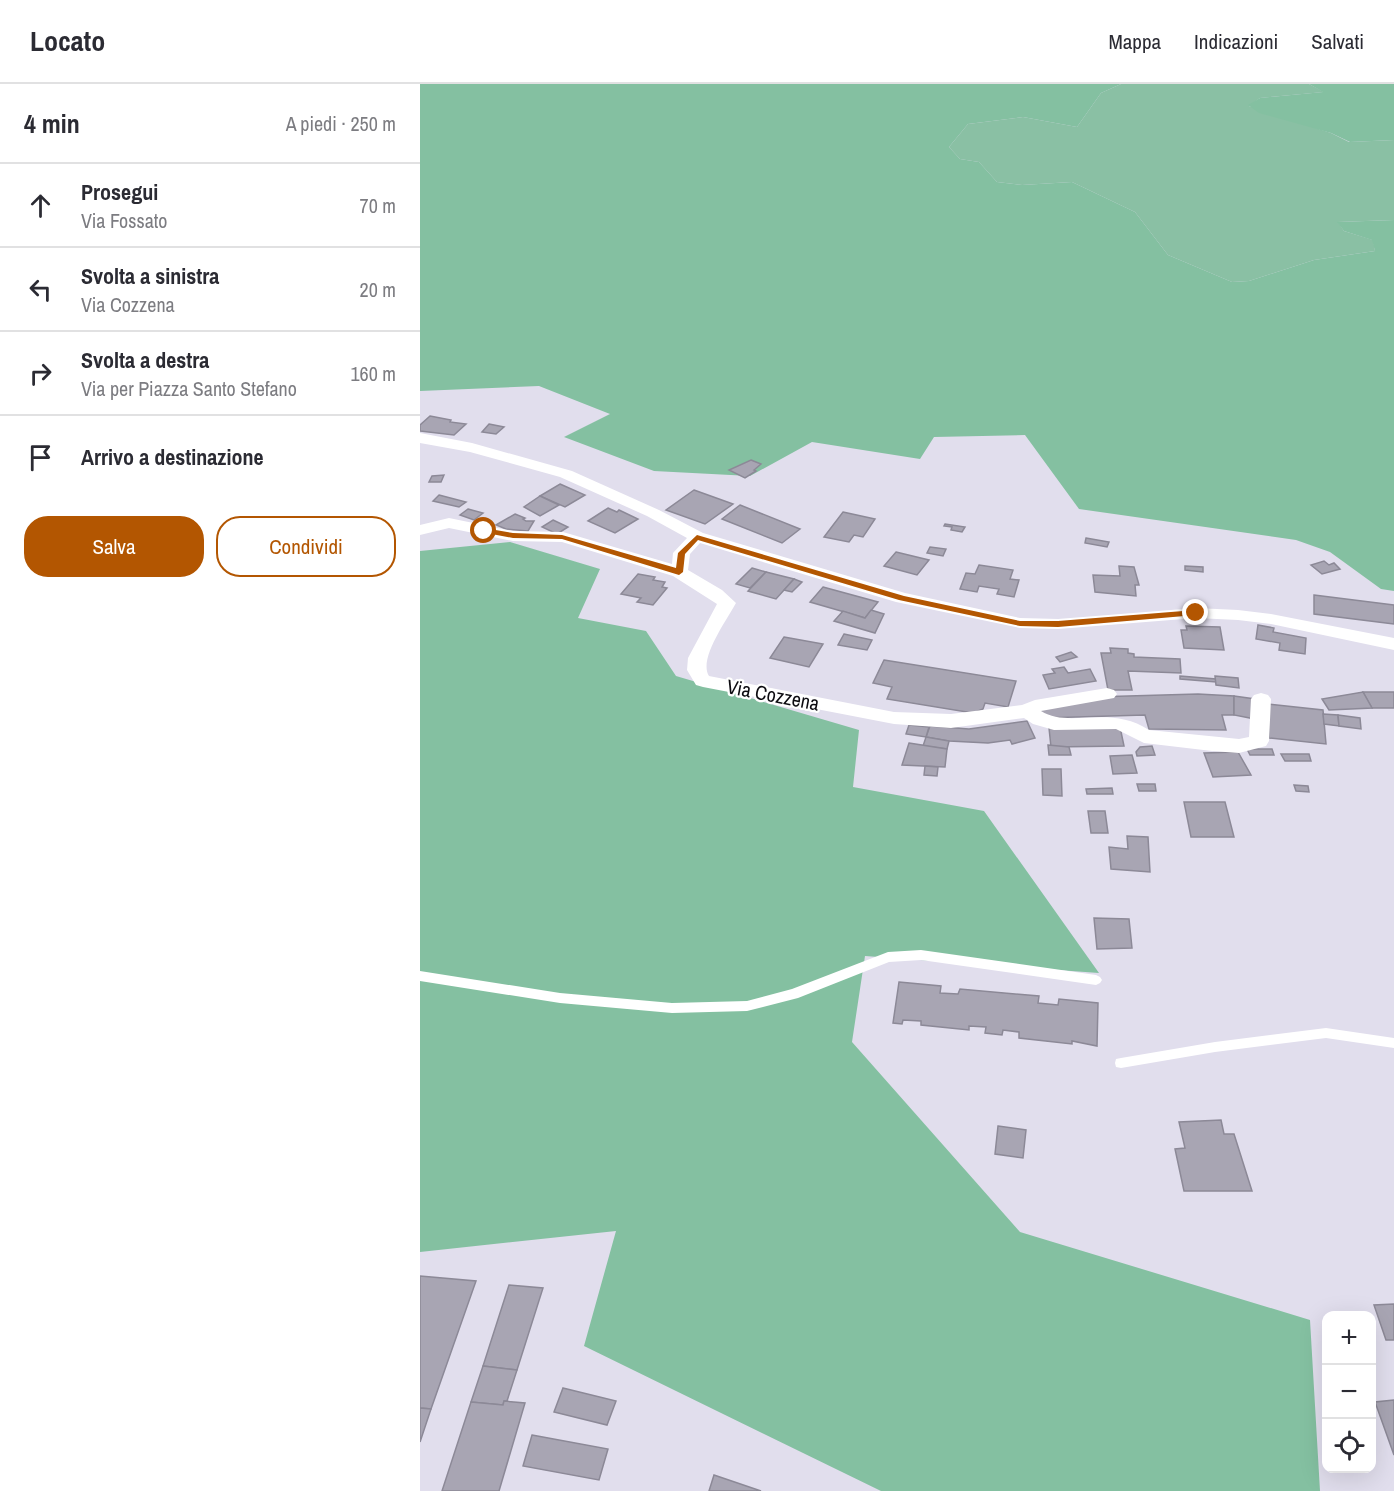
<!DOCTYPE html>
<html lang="it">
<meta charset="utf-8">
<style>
:root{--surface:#fff;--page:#f2f2f3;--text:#2b2b33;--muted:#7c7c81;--line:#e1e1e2;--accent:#b35601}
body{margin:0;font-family:"Archivo Narrow",sans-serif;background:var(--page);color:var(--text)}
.controls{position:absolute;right:18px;bottom:18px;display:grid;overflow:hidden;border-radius:12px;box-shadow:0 6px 24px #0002}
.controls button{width:54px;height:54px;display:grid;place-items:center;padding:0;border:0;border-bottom:2px solid var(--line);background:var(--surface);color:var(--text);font:30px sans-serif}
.stop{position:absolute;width:18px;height:18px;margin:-14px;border:4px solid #b35601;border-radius:50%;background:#fff}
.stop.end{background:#b35601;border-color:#fff;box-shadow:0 2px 6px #0008}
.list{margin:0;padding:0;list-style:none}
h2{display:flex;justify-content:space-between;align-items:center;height:78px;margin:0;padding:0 24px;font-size:26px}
h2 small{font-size:20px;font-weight:400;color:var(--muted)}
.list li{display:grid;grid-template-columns:39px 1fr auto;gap:18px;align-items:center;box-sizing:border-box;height:84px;padding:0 24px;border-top:2px solid var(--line)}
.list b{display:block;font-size:22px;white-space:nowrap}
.list p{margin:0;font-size:20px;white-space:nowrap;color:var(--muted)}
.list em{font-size:20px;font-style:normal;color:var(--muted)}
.actions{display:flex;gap:12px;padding:18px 24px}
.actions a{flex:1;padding:14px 0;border:2px solid var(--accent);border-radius:24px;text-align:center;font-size:21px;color:var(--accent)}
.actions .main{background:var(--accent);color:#fff}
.icon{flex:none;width:33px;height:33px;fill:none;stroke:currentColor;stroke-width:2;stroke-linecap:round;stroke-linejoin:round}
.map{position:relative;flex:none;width:974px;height:1407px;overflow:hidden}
header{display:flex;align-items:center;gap:36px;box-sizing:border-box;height:84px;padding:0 30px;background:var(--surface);border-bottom:2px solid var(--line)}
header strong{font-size:28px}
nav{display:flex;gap:33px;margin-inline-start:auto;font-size:21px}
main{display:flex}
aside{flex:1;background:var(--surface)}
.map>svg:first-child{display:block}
.green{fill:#8ac0a4}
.forest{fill:#84c0a1}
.building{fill:#a8a5b3;stroke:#8c8997;stroke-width:1.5}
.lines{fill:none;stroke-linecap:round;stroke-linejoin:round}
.service{fill:#fff;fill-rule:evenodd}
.minor{fill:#fff;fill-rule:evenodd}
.route{fill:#b35601}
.labels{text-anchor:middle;stroke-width:4.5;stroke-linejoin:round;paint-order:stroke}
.street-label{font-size:20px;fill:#0c0b10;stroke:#fff}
</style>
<header>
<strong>Locato</strong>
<nav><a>Mappa</a><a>Indicazioni</a><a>Salvati</a></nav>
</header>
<main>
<aside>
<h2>4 min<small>A piedi · 250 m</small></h2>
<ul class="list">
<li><svg class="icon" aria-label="ahead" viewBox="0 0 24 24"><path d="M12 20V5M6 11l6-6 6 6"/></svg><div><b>Prosegui</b><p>Via Fossato</p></div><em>70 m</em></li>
<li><svg class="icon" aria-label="left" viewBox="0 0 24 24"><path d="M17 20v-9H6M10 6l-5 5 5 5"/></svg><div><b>Svolta a sinistra</b><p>Via Cozzena</p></div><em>20 m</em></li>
<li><svg class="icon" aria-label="right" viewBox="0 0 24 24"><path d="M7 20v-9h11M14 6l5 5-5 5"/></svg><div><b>Svolta a destra</b><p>Via per Piazza Santo Stefano</p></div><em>160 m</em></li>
<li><svg class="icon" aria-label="arrive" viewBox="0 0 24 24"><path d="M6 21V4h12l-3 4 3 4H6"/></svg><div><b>Arrivo a destinazione</b></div></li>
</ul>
<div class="actions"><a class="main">Salva</a><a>Condividi</a></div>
</aside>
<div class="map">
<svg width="974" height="1407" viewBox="0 0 974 1407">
<rect width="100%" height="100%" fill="#e1deed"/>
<!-- green -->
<polygon class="green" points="701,0 889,0 904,8 840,14 829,22 911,49 929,58 974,56 974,136 918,138 924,147 953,156 955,167 894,176 829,197 812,198 748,171 715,128 652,98 602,101 577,98 559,78 540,75 529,63 548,40 603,33 657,43 681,9"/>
<!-- forest -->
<g class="forest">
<polygon points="0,0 701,0 681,9 657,43 603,33 548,40 529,63 540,75 559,78 577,98 602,101 652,98 715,128 748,171 812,198 829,197 894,176 955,167 952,156 924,147 917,138 974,136 974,507 961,505 910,468 876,456 659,425 605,351 514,353 500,375 392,358 330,392 234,387 144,353 190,330 119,302 0,307"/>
<polygon points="889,0 974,0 974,56 930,58 911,49 839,29 828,21 840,14 903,8"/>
<polygon points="90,458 180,485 158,534 226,547 256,592 439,646 433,703 564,727 679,889 445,872 432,958 600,1148 890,1236 900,1407 461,1407 164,1262 196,1147 0,1168 0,467"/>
</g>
<!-- building -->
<g class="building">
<polygon points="10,332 31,336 30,338 46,340 34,351 0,347 0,341"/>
<polygon points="69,340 84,343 76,350 62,348"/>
<polygon points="331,376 341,380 334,386 336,387 325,394 309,386"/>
<polygon points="24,391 21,398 9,398 12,392"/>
<polygon points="140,400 165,411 145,423 120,412"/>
<polygon points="274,406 313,420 285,440 246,426"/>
<polygon points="19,411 46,418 39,423 13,417"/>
<polygon points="120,412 139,421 120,432 104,423"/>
<polygon points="320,421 380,445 362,459 302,435"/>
<polygon points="188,424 197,428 199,426 218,435 195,449 168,437"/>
<polygon points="48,425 63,429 54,436 40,431"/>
<polygon points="423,428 455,435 443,453 434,451 429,458 404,453"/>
<polygon points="95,430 105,434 103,435 106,437 114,437 108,447 86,445 76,441"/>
<polygon points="133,436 148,443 137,450 122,443"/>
<polygon points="525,440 545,443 542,448 531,446 532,443 524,442"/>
<polygon points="666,454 689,458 687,463 665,459"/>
<polygon points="510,463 526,465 523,472 507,469"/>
<polygon points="476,468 509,476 497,491 464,482"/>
<polygon points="904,477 909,481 914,479 920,485 902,490 891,481"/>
<polygon points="559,481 593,486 590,495 599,496 594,513 577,510 579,505 559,502 557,508 540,505 546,489 555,490"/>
<polygon points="699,482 714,483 719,501 715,501 716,512 675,508 673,491 700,492"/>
<polygon points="765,482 783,483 783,488 765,486"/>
<polygon points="332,484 346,488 330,504 316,500"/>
<polygon points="346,488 374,495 356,515 328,507"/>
<polygon points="218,490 235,493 233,496 245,498 242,503 247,504 233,521 217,518 221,514 201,510"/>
<polygon points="374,495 382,498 372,508 364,506"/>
<polygon points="403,503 458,518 445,534 390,518"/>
<polygon points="894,511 974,521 974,540 894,530"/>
<polygon points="451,526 464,530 455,549 414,537 423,527 445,534"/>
<polygon points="838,541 854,544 853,548 886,554 885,570 859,566 860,559 836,555"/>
<polygon points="766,542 800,543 804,566 764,564 761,546 767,546"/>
<polygon points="424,550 452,556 447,566 418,561"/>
<polygon points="364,553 403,560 389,583 350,574"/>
<polygon points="690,564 708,565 708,569 714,570 714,573 760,575 761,589 708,587 712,606 688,606 681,569 691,569"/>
<polygon points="651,568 657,573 640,578 636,573"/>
<polygon points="464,576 596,597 588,623 565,619 563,625 553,629 467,615 472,603 453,599"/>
<polygon points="644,583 648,589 670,585 676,597 629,605 623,591 635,589 632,585"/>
<polygon points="760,592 796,595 796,598 760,595"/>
<polygon points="795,592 818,594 819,604 796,601"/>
<polygon points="943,608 974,608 974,624 952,624"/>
<polygon points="943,608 952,624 909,626 902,615"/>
<polygon points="778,610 814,612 814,631 802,631 806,646 729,645 725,631 622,634 620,626 673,613"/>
<polygon points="814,612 835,615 835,635 814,631"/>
<polygon points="848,620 903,626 906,660 849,654"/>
<polygon points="903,630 918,631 919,642 904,640"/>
<polygon points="918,631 940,634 941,645 919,642"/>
<polygon points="607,637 615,654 592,660 590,656 568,659 529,657 506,653 510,642 549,645"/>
<polygon points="489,641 509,643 506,653 486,650"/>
<polygon points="700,643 704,662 631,663 629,644"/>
<polygon points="506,653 529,657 527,665 503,662"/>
<polygon points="489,659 527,665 525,683 482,681"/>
<polygon points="628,661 649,663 651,671 629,671"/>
<polygon points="732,662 735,671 717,672 716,668 720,663"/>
<polygon points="827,665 852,665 854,671 830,671"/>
<polygon points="818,668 831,691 793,693 784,669"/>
<polygon points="861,670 889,670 891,677 865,677"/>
<polygon points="712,671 717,689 693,690 690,672"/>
<polygon points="505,682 518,683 517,692 504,691"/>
<polygon points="622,685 641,685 642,712 623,711"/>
<polygon points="717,700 735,700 736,707 719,707"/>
<polygon points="874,701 888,702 889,708 876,707"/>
<polygon points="692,704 693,710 667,710 666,705"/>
<polygon points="764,718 805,718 814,753 771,753"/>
<polygon points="668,727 685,727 688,749 671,749"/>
<polygon points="707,752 728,753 730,788 691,785 689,763 708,765"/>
<polygon points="674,834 709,835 712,864 677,865"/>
<polygon points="479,898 521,902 520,909 538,910 540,905 619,912 618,919 638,921 639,915 678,919 677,962 652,957 652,960 599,954 599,948 583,946 582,951 565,949 566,943 549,942 549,946 501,941 501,937 483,936 482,940 473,939"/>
<polygon points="801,1036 804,1050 814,1050 832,1107 764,1107 755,1065 765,1064 759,1038"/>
<polygon points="578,1042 606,1046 603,1074 575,1070"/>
<polygon points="0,1192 56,1197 11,1325 0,1324"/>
<polygon points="89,1201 123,1204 97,1286 63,1282"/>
<polygon points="974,1220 974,1256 966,1256 954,1221"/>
<polygon points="63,1282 97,1286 87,1317 84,1317 83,1321 51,1318"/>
<polygon points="143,1304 196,1317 187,1341 134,1328"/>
<polygon points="974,1316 974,1371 955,1318"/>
<polygon points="84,1317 105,1319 79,1407 22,1407 51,1318 83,1321"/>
<polygon points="0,1324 11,1325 0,1358"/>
<polygon points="112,1351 188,1365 179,1396 103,1382"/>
<polygon points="294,1391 341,1407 289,1407"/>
</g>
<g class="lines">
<!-- service -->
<g class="service">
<polygon points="501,866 676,891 680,893 682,896 680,899 676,901 501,876 469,878 378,914 327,927 252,929 140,919 0,897 0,887 140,909 252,919 327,917 372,905 468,868"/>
<polygon points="906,944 974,954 974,964 906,954 795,968 701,984 696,983 695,979 696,975 701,974 795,958"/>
</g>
<!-- minor -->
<path class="minor" d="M0,349L52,359L152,387L239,426L283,449L485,509L600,534L638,535L776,524L818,526L851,530L974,554V566L851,540L818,536L776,534L638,545L600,544L476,518L280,459L270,470L268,486L302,506L316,519C307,536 278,575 289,592L474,628L531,630L602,621L615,616L687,604L694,606L697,610L694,614L621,627C649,645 690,620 729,646L819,655L829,653L831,615L834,611L841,609L848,611L851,615L849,657L846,662L819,669L792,667L724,659L696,645L634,646L613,640L604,634L531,644L474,640L283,603L276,601L267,586L268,574L297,520L253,492L142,458L93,457L29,444L0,451V441L29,434L93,447L143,448L252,480L253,469L267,454L227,432L140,393L50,368L0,359Z"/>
</g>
<!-- route -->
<polygon class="route" points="64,444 93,449 142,451 256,484 258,469 277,451 484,512 600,537 638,537 776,526 780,529 776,531 638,543 600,542 479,516 278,456 265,470 263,488 259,491 142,455 93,454 61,448 60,447"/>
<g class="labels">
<!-- street labels -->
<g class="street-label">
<text transform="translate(353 611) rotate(11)" y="7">Via Cozzena</text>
</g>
</g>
</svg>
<div class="controls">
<button>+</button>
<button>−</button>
<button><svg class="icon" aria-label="locate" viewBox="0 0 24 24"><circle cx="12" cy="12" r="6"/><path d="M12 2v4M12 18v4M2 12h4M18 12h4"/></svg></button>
</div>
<div class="stop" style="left:64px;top:447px"></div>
<div class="stop end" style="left:776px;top:529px"></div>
</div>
</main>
